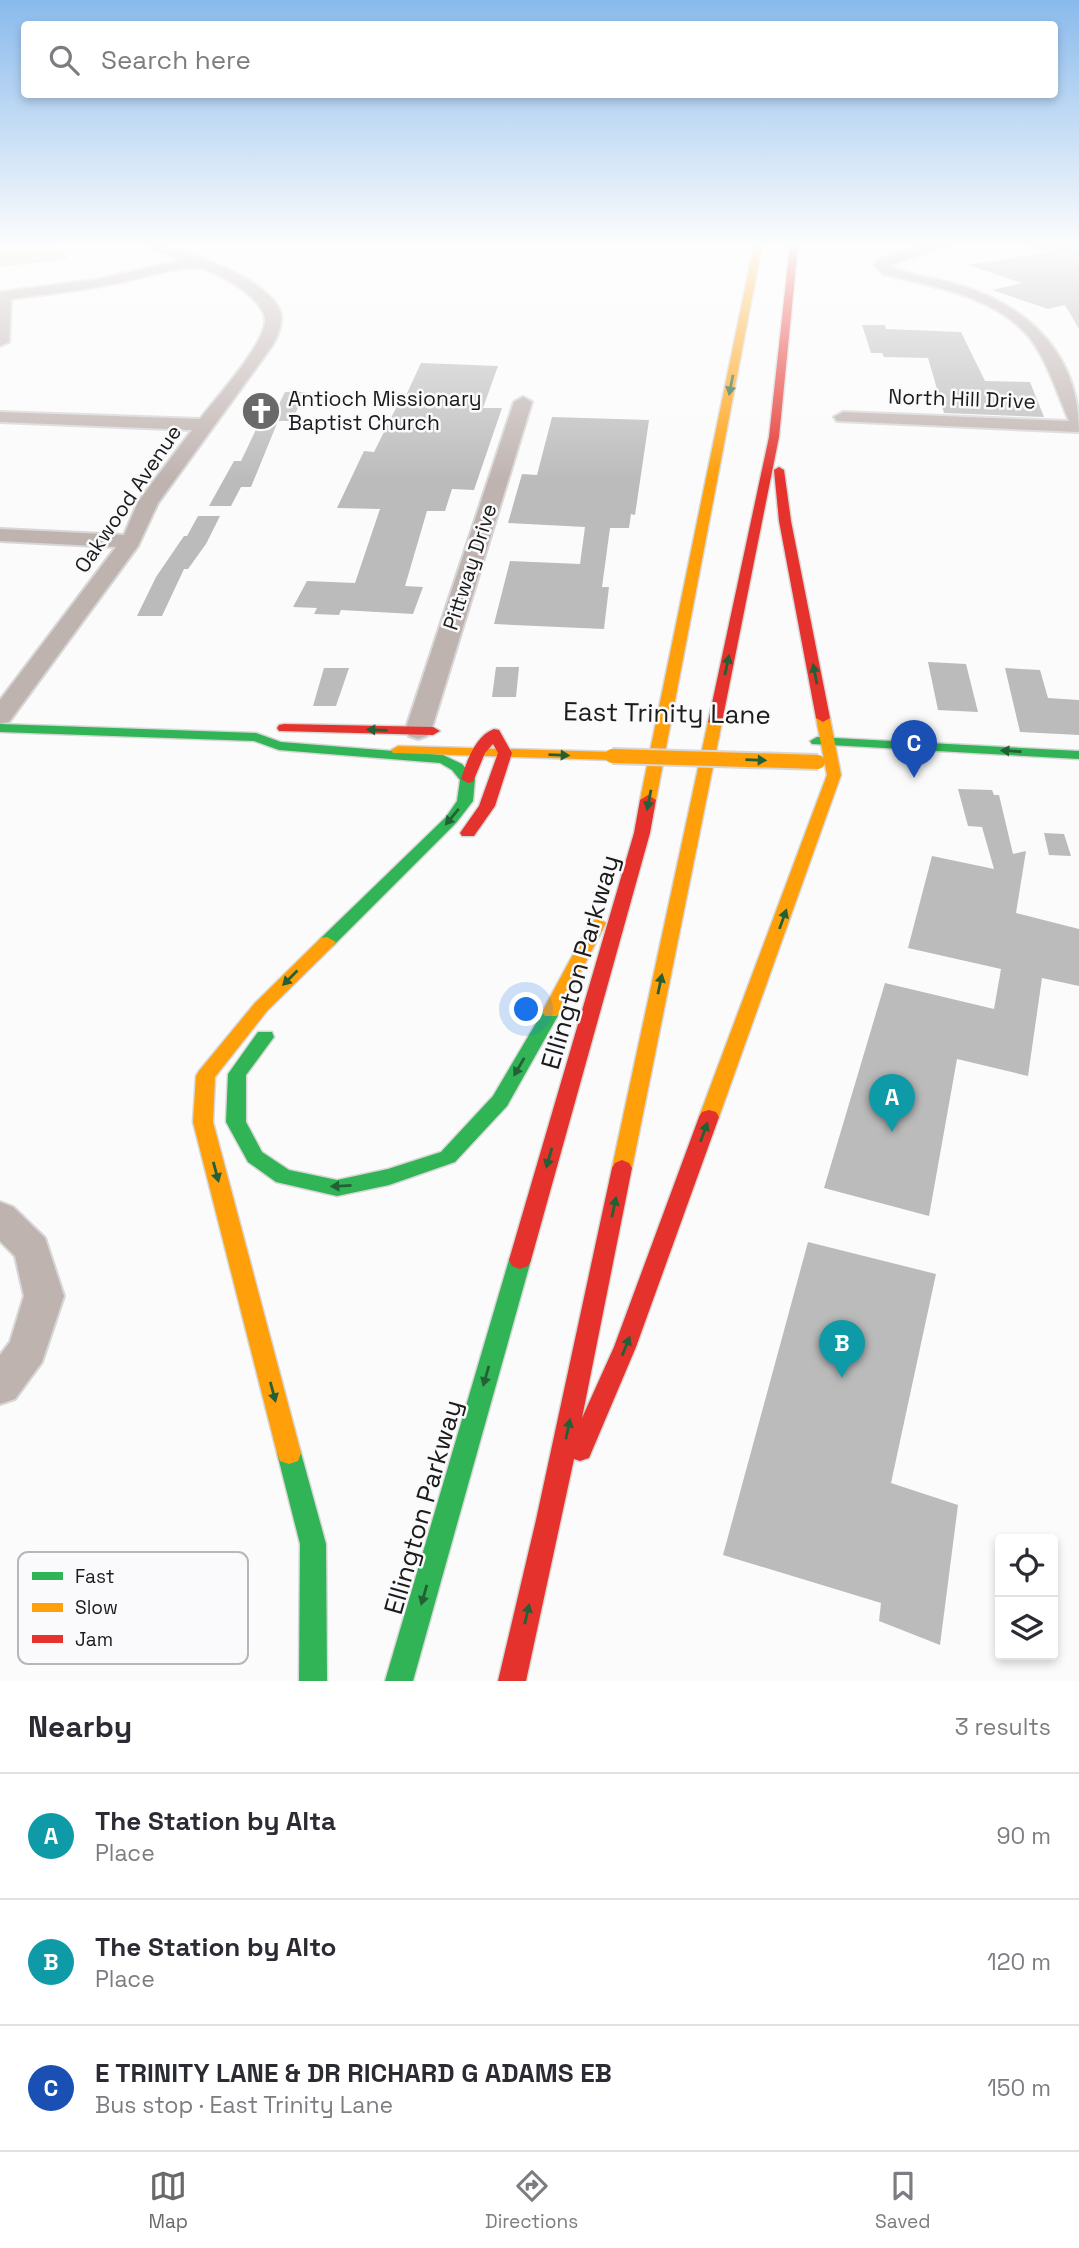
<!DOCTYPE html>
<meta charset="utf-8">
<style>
:root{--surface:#fff;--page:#f2f2f3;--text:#2b2b33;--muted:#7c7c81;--line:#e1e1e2;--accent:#696969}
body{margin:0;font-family:"Space Grotesk",sans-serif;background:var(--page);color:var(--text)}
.controls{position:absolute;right:21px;bottom:21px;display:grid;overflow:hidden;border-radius:7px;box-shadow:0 4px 10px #0003}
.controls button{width:63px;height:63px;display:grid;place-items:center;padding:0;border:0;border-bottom:2px solid var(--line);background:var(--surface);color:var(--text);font:35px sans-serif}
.you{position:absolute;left:527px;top:1010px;width:24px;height:24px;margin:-18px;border:5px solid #fff;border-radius:50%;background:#1a73e8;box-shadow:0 0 0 10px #1a73e833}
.badge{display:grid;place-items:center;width:46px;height:46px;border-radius:50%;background:var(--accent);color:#fff;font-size:23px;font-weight:700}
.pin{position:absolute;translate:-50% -58px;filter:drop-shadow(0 2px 4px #0008)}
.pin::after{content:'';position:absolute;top:37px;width:24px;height:21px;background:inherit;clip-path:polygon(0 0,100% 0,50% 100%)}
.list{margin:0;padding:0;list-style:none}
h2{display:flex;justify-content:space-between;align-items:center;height:91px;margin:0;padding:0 28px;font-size:30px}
h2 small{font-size:23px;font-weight:400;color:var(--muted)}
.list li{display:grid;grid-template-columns:46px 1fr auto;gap:21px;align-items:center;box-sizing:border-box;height:126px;padding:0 28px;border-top:2px solid var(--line)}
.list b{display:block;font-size:26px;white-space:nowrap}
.list p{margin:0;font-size:23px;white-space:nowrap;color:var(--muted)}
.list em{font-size:23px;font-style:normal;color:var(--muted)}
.icon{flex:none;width:38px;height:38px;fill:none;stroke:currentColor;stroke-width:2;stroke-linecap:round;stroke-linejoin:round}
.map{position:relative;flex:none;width:1079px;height:1681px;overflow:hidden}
.search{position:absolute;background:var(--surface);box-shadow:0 4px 10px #0003;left:21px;right:21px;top:21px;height:77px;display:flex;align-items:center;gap:18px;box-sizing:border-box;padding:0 24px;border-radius:7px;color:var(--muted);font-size:26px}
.sheet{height:469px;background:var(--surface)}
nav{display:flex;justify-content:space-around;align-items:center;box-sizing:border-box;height:98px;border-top:2px solid var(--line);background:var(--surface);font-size:19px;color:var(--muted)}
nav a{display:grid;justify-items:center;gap:4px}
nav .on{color:var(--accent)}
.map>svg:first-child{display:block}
.forest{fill:#ccdeb0}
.building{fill:#bbb}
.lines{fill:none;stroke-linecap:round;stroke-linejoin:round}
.street-casing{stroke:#d7d7d7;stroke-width:4}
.fast-casing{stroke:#d7d7d7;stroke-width:3}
.slow-casing{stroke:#d7d7d7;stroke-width:3}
.jam-casing{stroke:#d7d7d7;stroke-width:3}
.street{fill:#bfb3b0;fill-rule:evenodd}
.fast{fill:#30b455;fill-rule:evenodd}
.slow{fill:#ff9f0a;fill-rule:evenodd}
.jam{fill:#e5322d;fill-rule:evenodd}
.slow-bridge-casing{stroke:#d7d7d7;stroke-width:18;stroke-linecap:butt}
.slow-bridge{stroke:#ff9f0a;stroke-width:14}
.oneway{fill:#246035}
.labels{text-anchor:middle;stroke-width:5;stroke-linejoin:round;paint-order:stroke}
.far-poi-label{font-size:21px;fill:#1b1b1b;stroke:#fafafc;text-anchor:start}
.far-street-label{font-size:21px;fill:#1b1b1b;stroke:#fafafc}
.street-label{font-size:26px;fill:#1b1b1b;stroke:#fafafc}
.key{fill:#fafafc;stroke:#b7b7b8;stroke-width:2}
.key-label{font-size:19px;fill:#1b1b1b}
</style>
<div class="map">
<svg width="1079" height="1681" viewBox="0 0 1079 1681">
<rect width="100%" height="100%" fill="#fbfbfb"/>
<!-- forest -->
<polygon class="forest" points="0,245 58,245 68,259 0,267"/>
<!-- building -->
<g class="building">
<polygon points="1042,253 1079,258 1079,329 1065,305 1048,309 992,290 1022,283 968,265"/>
<polygon points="862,325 885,325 886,329 961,332 985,381 1030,382 1044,417 944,413 928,358 884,357 882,353 871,353"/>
<polygon points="421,363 498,366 483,408 502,408 474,490 452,489 445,511 427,511 405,586 423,587 413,614 341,610 339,615 314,614 317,608 293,607 307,581 355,583 380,509 337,508 364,451 374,452 398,404 402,404"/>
<polygon points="285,392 305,392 292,421 278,421 251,487 241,487 231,506 209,506 234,461 241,461 269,402 278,406"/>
<polygon points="552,417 649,420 635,515 631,514 629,528 610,528 602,587 609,587 604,629 494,624 510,561 580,564 585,527 508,523 522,474 537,475"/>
<polygon points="198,516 220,516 206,544 188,569 184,569 162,616 137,616 156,577 184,536 187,536"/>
<polygon points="928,662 966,664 978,712 938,710"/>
<polygon points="496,667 519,667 516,697 492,697"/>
<polygon points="324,668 349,668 336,706 313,706"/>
<polygon points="1005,668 1040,670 1048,698 1079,700 1079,735 1020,732"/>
<polygon points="958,789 992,790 994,795 999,795 1013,854 1026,851 1016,913 1079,929 1079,986 1042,978 1028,1076 957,1059 929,1216 824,1188 885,983 994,1009 1001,969 908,948 932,856 994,869 982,827 968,826"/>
<polygon points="1044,833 1064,834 1071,856 1049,855"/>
<polygon points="808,1242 936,1274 891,1483 958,1505 940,1645 879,1621 881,1603 723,1555"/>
</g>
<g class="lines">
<!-- street casing -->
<g class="street-casing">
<g id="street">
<path d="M146,245C177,245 275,280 281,315C282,326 277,338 272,346L158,503L138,546L9,722L0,724V700L116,547L0,541V529L124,535L138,502L192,430L0,422V412L200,419C217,397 261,349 265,323C269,300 215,269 195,267C183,266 136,279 122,282C85,290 48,294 11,299L9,342L0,346V292L93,280L181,261Z"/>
<path d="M927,245H950L890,265C905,276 933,277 951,283C1025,303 1079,351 1079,432L837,421L834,417L843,412L1069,421C1058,395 1049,366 1033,342C1000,296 934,287 883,274L874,265L883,257Z"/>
<polygon points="1029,245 1079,248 1079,256 1035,249"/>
<polygon points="523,397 532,402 431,731 427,736 418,739 409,736 405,731 514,402"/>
<polygon points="0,1202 13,1207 45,1238 64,1296 42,1362 15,1399 0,1404 0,1355 10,1342 24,1296 15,1256 0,1241"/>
</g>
</g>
<!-- fast casing -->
<g class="fast-casing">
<g id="fast">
<polygon points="0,724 256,733 281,742 443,755 462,764 475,779 473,801 456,823 333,946 327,947 318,942 321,938 446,817 457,801 460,780 452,770 440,763 279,750 254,741 0,732"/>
<polygon points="817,737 1079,751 1079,759 812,744 810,741"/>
<polygon points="551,1006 557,1008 560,1012 507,1106 455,1162 389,1185 337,1196 276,1182 248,1162 226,1122 228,1074 258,1032 272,1032 274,1037 246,1075 246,1122 262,1152 289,1170 337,1180 388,1169 441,1152 493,1096 545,1008"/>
<polygon points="520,1251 528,1254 531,1260 413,1681 385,1681 509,1260 512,1254"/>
<polygon points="289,1442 298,1445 301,1453 326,1544 327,1681 299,1681 300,1544 277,1453 280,1445"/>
</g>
</g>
<!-- slow casing -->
<g class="slow-casing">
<g id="slow">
<polygon points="754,245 762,245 656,800 648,805 640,800"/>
<polygon points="823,714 830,718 841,775 719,1117 716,1122 709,1124 702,1122 699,1117 827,775 816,718"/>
<polygon points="715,718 722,722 632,1168 629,1173 622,1176 615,1173 612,1168 708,722"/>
<polygon points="398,746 612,752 619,756 612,760 393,753 391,750"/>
<polygon points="598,918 606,923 560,1012 557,1016 545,1016 542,1012 590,923"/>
<polygon points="327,937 336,942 333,946 267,1011 215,1077 213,1122 301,1453 298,1461 289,1464 280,1461 277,1453 193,1122 196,1076 199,1071 255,1003 321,938"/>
</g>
</g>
<!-- jam casing -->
<g class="jam-casing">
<g id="jam">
<polygon points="790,245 798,245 779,437 722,722 715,726 708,722 769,437"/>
<polygon points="779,467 784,470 791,521 830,718 823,722 816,718 779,521 774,470"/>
<polygon points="284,724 433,727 440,731 433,735 279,731 277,728 279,725"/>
<path d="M494,729L499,730L512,753L495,806L474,836H462L460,833L479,806L498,753L493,744L485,753L473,782L468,783L461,779C467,761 475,736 494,729Z"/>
<polygon points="648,795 656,800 650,833 531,1260 528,1266 520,1269 512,1266 509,1260 634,833 640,800"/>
<polygon points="709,1110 716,1112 719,1117 636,1347 589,1458 580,1461 574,1459 526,1681 498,1681 536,1520 612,1168 615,1163 622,1160 629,1163 632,1168 582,1418 614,1347 699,1117 702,1112"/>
</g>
</g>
<!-- street -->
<use href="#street" class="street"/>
<!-- fast -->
<use href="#fast" class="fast"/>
<!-- slow -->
<use href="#slow" class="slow"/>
<!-- jam -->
<use href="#jam" class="jam"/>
<!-- slow-bridge casing -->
<g class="slow-bridge-casing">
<polyline id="slow-bridge" points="612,756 818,762"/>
</g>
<!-- slow-bridge -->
<use href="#slow-bridge" class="slow-bridge"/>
</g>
<!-- one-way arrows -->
<defs><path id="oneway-solid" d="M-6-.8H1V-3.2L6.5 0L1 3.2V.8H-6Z" transform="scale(1.75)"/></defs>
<g class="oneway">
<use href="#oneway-solid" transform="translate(731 385) rotate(101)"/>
<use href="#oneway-solid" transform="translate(727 665) rotate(-78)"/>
<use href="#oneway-solid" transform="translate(815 674) rotate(-101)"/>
<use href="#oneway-solid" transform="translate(377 730) rotate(-178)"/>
<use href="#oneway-solid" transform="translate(1011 751) rotate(-176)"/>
<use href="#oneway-solid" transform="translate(559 755) rotate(2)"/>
<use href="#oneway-solid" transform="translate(756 760) rotate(2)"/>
<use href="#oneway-solid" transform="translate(649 800) rotate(101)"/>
<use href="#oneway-solid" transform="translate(452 817) rotate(130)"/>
<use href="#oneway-solid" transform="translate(783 919) rotate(-70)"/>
<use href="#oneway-solid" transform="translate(290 978) rotate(135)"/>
<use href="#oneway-solid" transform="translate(660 984) rotate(-78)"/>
<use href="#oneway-solid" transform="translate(519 1067) rotate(120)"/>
<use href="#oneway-solid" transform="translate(704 1132) rotate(-70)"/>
<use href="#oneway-solid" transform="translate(549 1158) rotate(106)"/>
<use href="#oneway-solid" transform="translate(216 1172) rotate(75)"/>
<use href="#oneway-solid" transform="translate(341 1186) rotate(177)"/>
<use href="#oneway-solid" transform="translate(614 1207) rotate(-78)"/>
<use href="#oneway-solid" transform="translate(626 1346) rotate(-68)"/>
<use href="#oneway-solid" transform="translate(486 1376) rotate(106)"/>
<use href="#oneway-solid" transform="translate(273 1392) rotate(75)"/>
<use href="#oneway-solid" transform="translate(568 1429) rotate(-78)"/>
<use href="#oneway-solid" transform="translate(424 1595) rotate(106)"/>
<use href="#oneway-solid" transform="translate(527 1614) rotate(-77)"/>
</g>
<!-- sky -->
<linearGradient id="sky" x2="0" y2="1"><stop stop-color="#89baec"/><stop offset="0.51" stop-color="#fdfdfd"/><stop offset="1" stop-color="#fdfdfd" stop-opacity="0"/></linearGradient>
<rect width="1079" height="481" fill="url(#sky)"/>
<!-- icons -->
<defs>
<g id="church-disc" transform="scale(2.0125)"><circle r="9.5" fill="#696969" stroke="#fafafc"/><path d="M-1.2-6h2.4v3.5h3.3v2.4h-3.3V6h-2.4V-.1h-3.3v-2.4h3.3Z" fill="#fff"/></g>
</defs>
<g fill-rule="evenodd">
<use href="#church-disc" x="261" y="411"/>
</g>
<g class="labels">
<!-- far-poi labels -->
<g class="far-poi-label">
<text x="288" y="406">Antioch Missionary<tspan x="288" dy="24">Baptist Church</tspan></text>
</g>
<!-- far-street labels -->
<g class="far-street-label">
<text transform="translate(962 399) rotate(2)" y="7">North Hill Drive</text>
<text transform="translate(128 499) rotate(-56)" y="7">Oakwood Avenue</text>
<text transform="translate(470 567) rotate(-72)" y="7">Pittway Drive</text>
</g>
<!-- street labels -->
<g class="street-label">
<text transform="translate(667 713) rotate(1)" y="9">East Trinity Lane</text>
<text transform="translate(580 962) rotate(-74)" y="9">Ellington Parkway</text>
<text transform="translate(423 1507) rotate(-74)" y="9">Ellington Parkway</text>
</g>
</g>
<!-- legend -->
<rect x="18" y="1552" width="230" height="112" rx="10" class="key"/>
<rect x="32" y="1572" width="31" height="8" fill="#30b455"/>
<rect x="32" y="1603" width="31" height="9" fill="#ff9f0a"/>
<rect x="32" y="1635" width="31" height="8" fill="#e5322d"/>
<g class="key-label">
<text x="75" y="1583">Fast</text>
<text x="75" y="1614">Slow</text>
<text x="75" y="1646">Jam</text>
</g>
</svg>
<div class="controls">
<button><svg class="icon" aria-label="locate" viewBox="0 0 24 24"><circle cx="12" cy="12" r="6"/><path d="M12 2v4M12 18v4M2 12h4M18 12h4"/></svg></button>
<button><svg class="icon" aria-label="layers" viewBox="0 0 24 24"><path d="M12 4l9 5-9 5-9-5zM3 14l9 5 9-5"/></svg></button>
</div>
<div class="you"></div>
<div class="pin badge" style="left:892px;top:1132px;background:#0f9aa8">A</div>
<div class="pin badge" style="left:842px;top:1378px;background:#0f9aa8">B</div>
<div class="pin badge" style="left:914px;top:778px;background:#1a4fb4">C</div>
<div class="search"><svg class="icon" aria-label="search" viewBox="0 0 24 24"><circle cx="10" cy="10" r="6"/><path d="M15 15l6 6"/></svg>Search here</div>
</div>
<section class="sheet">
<h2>Nearby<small>3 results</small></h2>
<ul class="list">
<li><span class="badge" style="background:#0f9aa8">A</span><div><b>The Station by Alta</b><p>Place</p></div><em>90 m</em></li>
<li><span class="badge" style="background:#0f9aa8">B</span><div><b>The Station by Alto</b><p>Place</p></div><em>120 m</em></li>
<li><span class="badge" style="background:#1a4fb4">C</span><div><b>E TRINITY LANE &amp; DR RICHARD G ADAMS EB</b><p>Bus stop · East Trinity Lane</p></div><em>150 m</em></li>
</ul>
</section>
<nav>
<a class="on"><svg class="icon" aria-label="map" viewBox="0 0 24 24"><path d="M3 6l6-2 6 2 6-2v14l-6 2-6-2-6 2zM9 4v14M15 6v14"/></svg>Map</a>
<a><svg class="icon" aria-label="directions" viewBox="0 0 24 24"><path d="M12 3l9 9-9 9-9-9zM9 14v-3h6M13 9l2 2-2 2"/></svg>Directions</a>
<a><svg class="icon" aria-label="saved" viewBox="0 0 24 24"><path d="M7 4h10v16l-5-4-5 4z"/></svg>Saved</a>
</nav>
